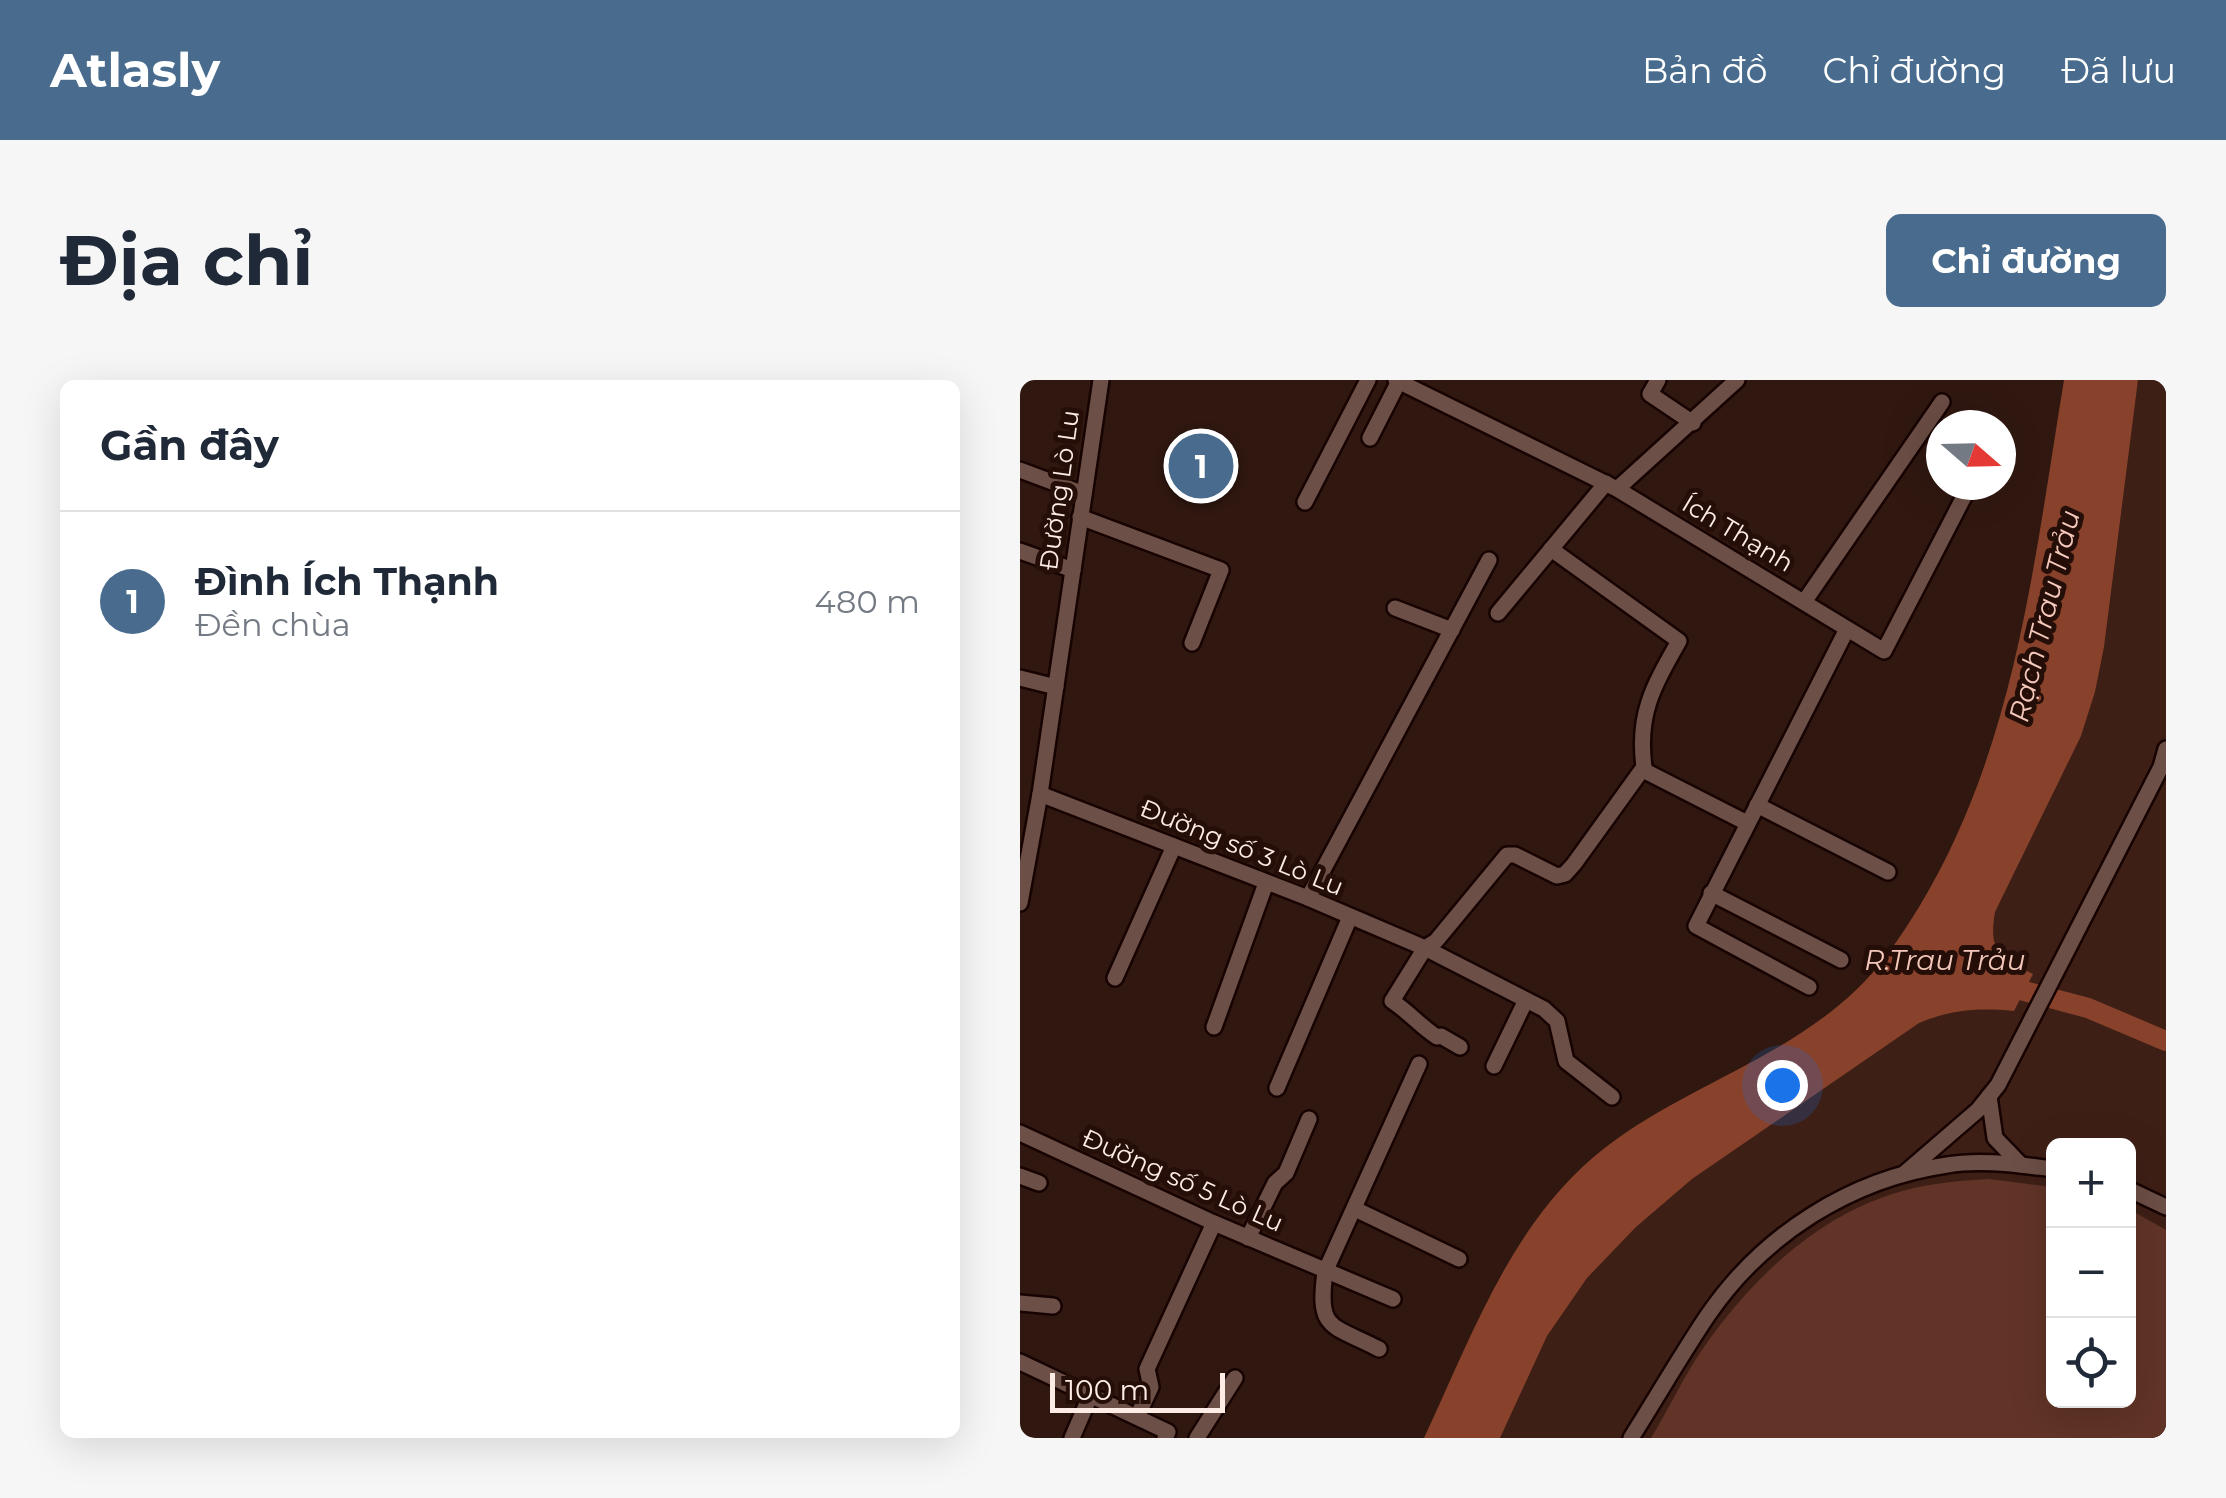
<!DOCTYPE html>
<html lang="vi">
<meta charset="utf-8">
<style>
:root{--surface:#fff;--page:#f6f6f7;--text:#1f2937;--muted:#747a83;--line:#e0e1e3;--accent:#496c8e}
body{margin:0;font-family:Montserrat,sans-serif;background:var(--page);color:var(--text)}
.controls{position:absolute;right:30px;bottom:30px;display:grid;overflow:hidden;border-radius:15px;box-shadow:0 10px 40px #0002}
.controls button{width:90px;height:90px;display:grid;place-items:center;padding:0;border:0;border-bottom:2px solid var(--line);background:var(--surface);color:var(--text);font:50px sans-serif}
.compass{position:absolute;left:906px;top:30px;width:90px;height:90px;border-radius:50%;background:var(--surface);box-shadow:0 10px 40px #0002;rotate:110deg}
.scale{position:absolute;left:30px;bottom:25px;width:175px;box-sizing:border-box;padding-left:10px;border:5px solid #fdebe6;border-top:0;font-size:28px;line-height:35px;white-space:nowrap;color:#fdebe6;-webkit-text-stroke:8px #260e08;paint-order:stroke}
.you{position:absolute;left:762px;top:705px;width:35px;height:35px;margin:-25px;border:8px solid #fff;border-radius:50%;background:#1a73e8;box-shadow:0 0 0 15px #1a73e833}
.badge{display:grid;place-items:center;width:65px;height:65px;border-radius:50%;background:var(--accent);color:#fff;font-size:32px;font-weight:700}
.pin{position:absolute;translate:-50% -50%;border:5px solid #fff;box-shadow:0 2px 10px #0006}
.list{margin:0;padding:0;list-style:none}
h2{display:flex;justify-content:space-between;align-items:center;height:130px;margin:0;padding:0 40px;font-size:42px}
h2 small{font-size:32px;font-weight:400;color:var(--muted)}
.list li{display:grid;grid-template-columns:65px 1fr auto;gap:30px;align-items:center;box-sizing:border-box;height:180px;padding:0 40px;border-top:2px solid var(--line)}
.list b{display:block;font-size:38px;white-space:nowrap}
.list p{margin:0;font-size:32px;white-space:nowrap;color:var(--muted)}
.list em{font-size:32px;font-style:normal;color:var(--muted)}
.icon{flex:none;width:55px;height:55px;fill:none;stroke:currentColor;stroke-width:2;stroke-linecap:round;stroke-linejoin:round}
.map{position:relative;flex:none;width:1146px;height:1058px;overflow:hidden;border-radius:15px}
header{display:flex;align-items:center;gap:60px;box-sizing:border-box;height:140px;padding:0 50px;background:var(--accent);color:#fff}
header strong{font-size:48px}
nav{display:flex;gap:55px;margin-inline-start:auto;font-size:35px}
.intro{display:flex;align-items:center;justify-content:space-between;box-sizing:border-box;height:240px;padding:0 60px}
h1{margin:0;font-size:70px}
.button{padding:25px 45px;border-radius:15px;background:var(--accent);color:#fff;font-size:35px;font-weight:700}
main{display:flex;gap:60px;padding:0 60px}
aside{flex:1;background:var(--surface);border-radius:15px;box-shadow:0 10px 40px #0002}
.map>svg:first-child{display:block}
.built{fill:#3e1f16;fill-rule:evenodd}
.green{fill:#613427}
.water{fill:#88422c}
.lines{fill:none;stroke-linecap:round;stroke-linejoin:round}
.river{stroke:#88422c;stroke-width:20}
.building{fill:#97786e}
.minor-casing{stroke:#170301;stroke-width:20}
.minor{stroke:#6c4f46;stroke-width:15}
.labels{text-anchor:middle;stroke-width:10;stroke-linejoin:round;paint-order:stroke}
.street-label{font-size:25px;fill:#fdebe6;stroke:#260e08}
.water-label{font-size:28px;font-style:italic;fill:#f3c8bb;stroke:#260e08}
</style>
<header>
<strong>Atlasly</strong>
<nav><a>Bản đồ</a><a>Chỉ đường</a><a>Đã lưu</a></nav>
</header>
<div class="intro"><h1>Địa chỉ</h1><a class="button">Chỉ đường</a></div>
<main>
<aside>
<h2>Gần đây<small></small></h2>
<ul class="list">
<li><span class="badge">1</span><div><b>Đình Ích Thạnh</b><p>Đền chùa</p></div><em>480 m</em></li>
</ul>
</aside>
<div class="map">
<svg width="1146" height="1058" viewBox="0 0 1146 1058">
<rect width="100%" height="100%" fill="#301810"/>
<!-- built -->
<path class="built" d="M1118,0H1146V1058H480L527,956L567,898L616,847L672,799L880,654L975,532L1061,356L1075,312L1084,267ZM1034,766H1108V1021H1034Z"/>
<!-- green -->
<path class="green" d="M969,799L1033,807L1034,1021H1108L1109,829L1146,850V1058H631C647,1032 660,1004 676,979C724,906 793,837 879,812C908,803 939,801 969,799Z"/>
<!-- water -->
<path class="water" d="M1044,0H1118L1084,267L1075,312L1061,356L975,532C968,573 980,576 1013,594L994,631C959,628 933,629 899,643L672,799L616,847L567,898L527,956L480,1058H404C452,956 493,838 586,767C664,707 762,680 835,611C860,588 881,556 899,527C996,367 1014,181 1044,0Z"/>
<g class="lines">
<!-- river -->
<polyline class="river" points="978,604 1068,628 1146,661"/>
</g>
<!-- building -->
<polygon class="building" points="158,69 207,74 203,104 155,99"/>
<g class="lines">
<!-- minor casing -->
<g class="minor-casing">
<g id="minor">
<polyline points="376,0 597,109 864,271 950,105"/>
<polyline points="638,0 630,14 673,43"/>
<polyline points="350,58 379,1"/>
<polyline points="0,90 64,114"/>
<polyline points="597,109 717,0"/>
<polyline points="285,122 348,0"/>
<polyline points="60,137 201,190 172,263"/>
<polyline points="0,171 53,190"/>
<polyline points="784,222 922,22"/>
<polyline points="375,228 432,250"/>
<polyline points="478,233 586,103"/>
<polyline points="0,298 36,307"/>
<polyline points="623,390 727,443"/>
<polyline points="20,414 288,518 405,568 524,629 537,641 546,681 592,717"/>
<polyline points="737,425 868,492"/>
<polyline points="691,513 821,580"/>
<polyline points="288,518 469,180"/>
<polyline points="0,523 20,414 81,0"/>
<polyline points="95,598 154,466"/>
<polyline points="789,607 676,546 827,249"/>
<polyline points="194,647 246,503"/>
<path d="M440,667L421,656L417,657C400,646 389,632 372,621L405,568L416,561L487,475H495L537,496L545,494L554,484L624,387C617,334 633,307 659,261L531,169"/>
<polyline points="474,686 505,622"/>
<polyline points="257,708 330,537"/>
<polyline points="969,716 975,758 1001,785"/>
<polyline points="0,753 194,843 373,919"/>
<polyline points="885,793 958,730 978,705 1141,387 1146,369"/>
<polyline points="0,796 19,803"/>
<polyline points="1108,809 1146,827"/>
<polyline points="335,829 439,879"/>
<polyline points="228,858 255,803 266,793 289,739"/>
<polyline points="0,923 33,926"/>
<path d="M359,969C311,944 297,951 305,892L399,684"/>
<polyline points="0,982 148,1052 145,1058"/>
<polyline points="117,1037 131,1007 127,989 194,843"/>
<polyline points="52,1058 71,1014"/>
<polyline points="177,1058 215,998"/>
<path d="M611,1058C637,1017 661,975 688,935C743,855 830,799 927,785C962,779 999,785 1034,789"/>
</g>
</g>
<!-- minor -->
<use href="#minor" class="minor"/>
</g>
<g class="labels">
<!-- street labels -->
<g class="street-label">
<text transform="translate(39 110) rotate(-82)" y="9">Đường Lò Lu</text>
<text transform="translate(718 153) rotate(31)" y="9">Ích Thạnh</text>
<text transform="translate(222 467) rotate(22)" y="9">Đường số 3 Lò Lu</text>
<text transform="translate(163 800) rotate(24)" y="9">Đường số 5 Lò Lu</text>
</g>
<!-- water labels -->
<g class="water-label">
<text transform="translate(1024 236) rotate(-76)" y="10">Rạch Trau Trảu</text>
<text x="925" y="590">R.Trau Trảu</text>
</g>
</g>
</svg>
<div class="controls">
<button>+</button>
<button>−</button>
<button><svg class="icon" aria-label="locate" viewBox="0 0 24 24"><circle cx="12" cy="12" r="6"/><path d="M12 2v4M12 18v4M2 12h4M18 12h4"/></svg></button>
</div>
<svg class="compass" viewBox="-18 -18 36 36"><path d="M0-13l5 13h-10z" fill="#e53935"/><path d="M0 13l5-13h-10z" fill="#747a83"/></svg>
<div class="scale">100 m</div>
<div class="you"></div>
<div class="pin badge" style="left:181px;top:86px">1</div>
</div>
</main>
